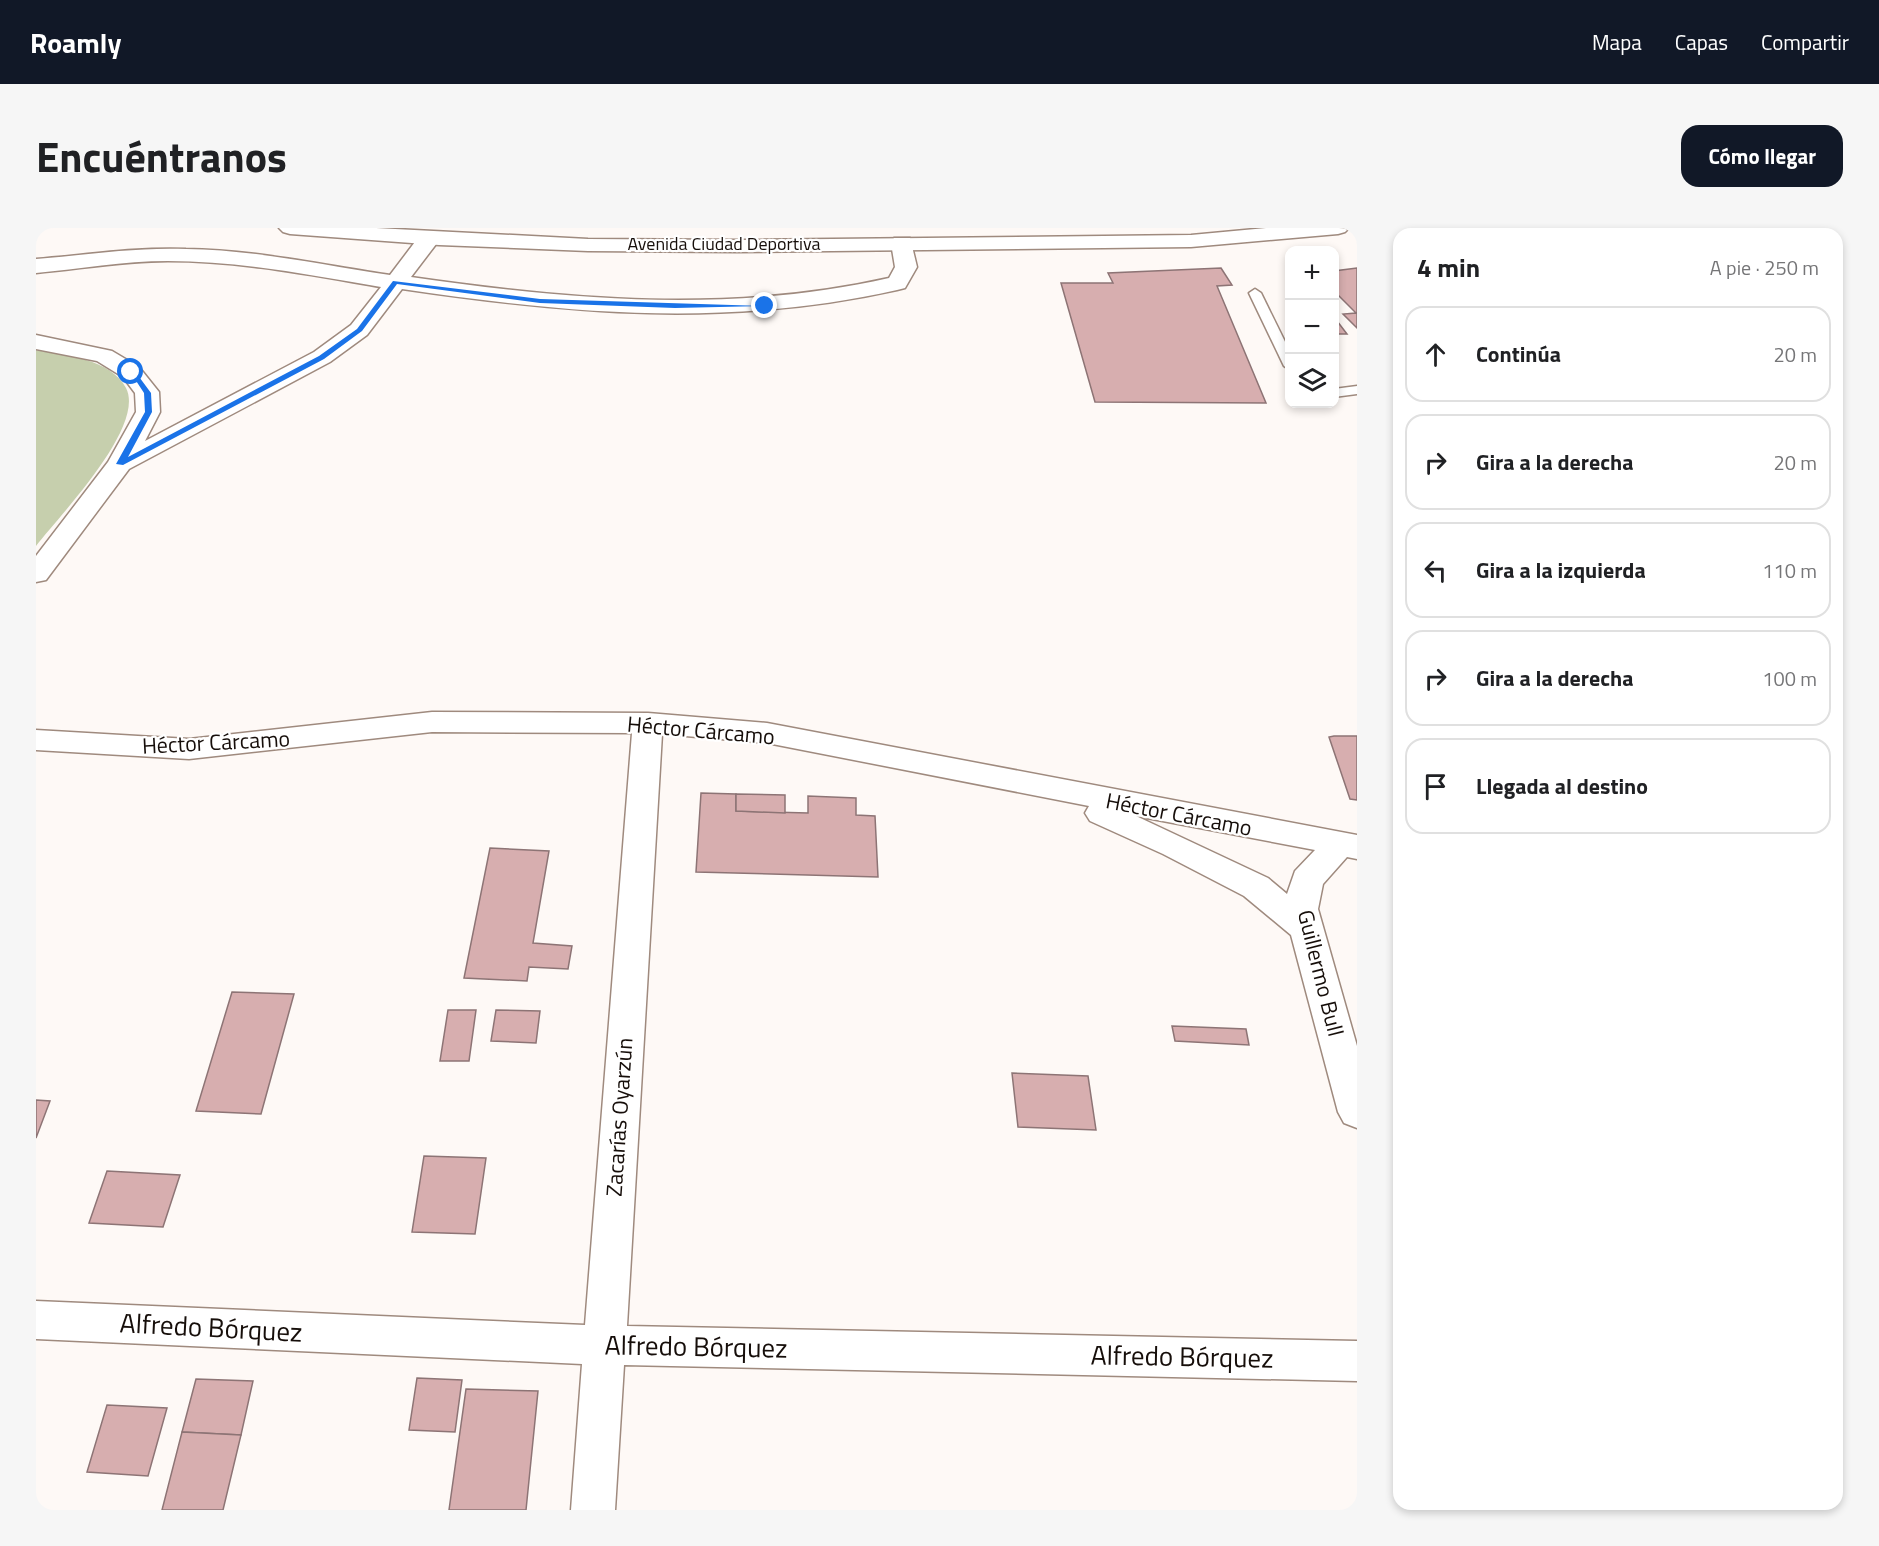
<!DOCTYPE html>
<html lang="es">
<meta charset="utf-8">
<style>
:root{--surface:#fff;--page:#f6f6f6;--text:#202124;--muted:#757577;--line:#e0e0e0;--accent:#111827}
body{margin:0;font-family:"Titillium Web",sans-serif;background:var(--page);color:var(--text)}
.controls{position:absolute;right:18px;top:18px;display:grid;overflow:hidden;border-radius:12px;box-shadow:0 3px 9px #0003}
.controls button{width:54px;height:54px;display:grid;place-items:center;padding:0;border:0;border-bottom:2px solid var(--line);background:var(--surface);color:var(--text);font:30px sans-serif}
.stop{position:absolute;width:18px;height:18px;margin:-14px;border:4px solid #1a73e8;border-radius:50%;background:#fff}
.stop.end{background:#1a73e8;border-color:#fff;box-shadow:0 2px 6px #0008}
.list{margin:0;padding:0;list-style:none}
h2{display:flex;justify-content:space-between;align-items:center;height:78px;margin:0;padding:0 24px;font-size:26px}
h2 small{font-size:20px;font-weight:400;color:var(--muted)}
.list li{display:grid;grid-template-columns:39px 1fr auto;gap:18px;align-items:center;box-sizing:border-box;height:96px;margin:0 12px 12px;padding:0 12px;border:2px solid var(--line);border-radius:18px}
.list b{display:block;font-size:22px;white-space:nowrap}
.list em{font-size:20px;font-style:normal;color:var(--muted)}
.icon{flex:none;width:33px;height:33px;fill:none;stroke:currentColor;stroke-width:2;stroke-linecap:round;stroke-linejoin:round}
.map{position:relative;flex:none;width:1321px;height:1282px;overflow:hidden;border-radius:18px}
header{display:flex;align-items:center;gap:36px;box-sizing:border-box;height:84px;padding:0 30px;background:var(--accent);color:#fff}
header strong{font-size:28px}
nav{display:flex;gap:33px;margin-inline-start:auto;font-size:21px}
.intro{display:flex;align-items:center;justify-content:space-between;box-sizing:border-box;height:144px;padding:0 36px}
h1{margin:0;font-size:42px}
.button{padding:15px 27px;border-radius:18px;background:var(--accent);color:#fff;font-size:21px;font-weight:700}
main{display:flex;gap:36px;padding:0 36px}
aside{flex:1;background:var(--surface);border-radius:18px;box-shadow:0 3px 9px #0003}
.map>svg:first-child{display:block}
.green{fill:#c6cfad}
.building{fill:#d7aeaf;stroke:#8d7475;stroke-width:1.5}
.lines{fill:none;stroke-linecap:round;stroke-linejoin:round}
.service-casing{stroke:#9f8a7e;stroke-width:3}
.minor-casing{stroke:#9f8a7e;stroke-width:3}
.tertiary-casing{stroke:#9f8a7e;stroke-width:3}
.service{fill:#fff;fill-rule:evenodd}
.minor{fill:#fff;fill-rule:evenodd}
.tertiary{fill:#fff;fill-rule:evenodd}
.route{fill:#1a73e8}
.labels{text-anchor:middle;stroke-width:4.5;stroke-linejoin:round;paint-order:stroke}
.far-street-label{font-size:18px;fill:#160e0a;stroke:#fff}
.street-label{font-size:22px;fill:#160e0a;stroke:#fff}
.near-street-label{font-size:27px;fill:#160e0a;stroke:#fff}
</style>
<header>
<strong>Roamly</strong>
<nav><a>Mapa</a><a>Capas</a><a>Compartir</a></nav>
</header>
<div class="intro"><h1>Encuéntranos</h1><a class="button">Cómo llegar</a></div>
<main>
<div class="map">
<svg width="1321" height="1282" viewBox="0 0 1321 1282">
<rect width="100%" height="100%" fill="#fef9f6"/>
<!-- green -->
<path class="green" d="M0,122C28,127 75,131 90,160C110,199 23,288 0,318Z"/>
<!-- building -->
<g class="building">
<polygon points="1185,40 1196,57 1181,58 1230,175 1059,174 1025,55 1077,55 1072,45"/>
<polygon points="1321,40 1321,100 1307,86 1320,85 1298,63 1298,43"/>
<polygon points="1298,89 1311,106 1298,106"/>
<polygon points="1298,508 1321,508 1321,572 1314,571 1293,509"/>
<polygon points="665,565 700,566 700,583 772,585 772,568 820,570 820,587 839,588 842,649 660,644"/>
<polygon points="700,566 749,567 749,585 700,583"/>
<polygon points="454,620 513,623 497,715 536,718 532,741 493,739 491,753 428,750"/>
<polygon points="196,764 258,766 225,886 160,883"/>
<polygon points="412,782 440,782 433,833 404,833"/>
<polygon points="460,782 504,783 500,815 455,813"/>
<polygon points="1136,798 1210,801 1213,817 1139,813"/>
<polygon points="976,845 1052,848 1060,902 982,899"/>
<polygon points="0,872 14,873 0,910"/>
<polygon points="388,928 450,930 439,1006 376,1004"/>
<polygon points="71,943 144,947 127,999 53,995"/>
<polygon points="381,1150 426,1152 419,1204 373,1202"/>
<polygon points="160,1151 217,1153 205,1207 146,1204"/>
<polygon points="430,1161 502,1163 490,1282 413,1282"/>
<polygon points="71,1177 131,1180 112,1248 51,1244"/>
<polygon points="146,1204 205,1207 187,1282 126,1282"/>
</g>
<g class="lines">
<!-- service casing -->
<g class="service-casing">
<g id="service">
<polygon points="1219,61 1225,65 1254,124 1254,142 1248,138 1213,65"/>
<polygon points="1321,158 1321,166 1298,169 1298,161"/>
</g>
</g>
<!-- minor casing -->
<g class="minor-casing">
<g id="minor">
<path d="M393,5L401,6L404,11L375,49C534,72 694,86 853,50L859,39L855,15L858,10H874L881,39L869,60L861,62C691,100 536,86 366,61L331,107L294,134L93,241L10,352L0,354V328L72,234L100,184L99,165L87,149L61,133L0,121V107L76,123L103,139L123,164L124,184L109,213L278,124L315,97L345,59C274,47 204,33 132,33C87,33 44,41 0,45V31C50,27 100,19 150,21C220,22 286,37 354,47L385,6Z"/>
<path d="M396,484L612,485L731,495L1321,607V631L1311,629L1287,656L1282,681L1321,818V900L1308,895L1302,884L1255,707L1208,668L1127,626L1054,593L1049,585L1053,578L731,515L626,506L591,1098L1321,1113V1153L588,1137L579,1282H535L546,1136L0,1111V1073L549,1097L596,505L396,504L153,531L0,522V502L153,511ZM1100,588L1279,622L1259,643L1251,666L1232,650Z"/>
</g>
</g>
<!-- tertiary casing -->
<g class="tertiary-casing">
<polygon id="tertiary" points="243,0 340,0 552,11 702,12 1155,7 1230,0 1313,0 1309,4 1302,6 1155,19 702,24 552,23 403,17 254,6 247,4"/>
</g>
<!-- service -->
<use href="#service" class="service"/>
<!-- minor -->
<use href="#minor" class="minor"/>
<!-- tertiary -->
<use href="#tertiary" class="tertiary"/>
</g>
<!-- route -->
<polygon class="route" points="357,53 504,71 732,78 639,80 504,75 361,56 326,103 288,131 87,237 80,236 109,184 108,165 93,142 98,142 115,165 116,184 92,229 283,128 321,101"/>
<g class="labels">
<!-- far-street labels -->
<g class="far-street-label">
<text x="688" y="22">Avenida Ciudad Deportiva</text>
</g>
<!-- street labels -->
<g class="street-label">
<text transform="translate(665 502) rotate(5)" y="8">Héctor Cárcamo</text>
<text transform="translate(180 514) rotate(-3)" y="8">Héctor Cárcamo</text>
<text transform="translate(1143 586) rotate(11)" y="8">Héctor Cárcamo</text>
<text transform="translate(1285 745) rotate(76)" y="8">Guillermo Bull</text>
<text transform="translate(583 889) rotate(-86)" y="8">Zacarías Oyarzún</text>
</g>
<!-- near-street labels -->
<g class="near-street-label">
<text transform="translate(175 1100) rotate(3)" y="9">Alfredo Bórquez</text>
<text transform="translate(660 1119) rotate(1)" y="9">Alfredo Bórquez</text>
<text transform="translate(1146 1129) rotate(1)" y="9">Alfredo Bórquez</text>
</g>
</g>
</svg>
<div class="controls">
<button>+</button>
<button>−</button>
<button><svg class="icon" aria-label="layers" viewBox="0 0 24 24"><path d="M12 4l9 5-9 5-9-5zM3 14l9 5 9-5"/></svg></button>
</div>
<div class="stop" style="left:95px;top:144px"></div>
<div class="stop end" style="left:729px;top:78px"></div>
</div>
<aside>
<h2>4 min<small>A pie · 250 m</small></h2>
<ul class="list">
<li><svg class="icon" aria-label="ahead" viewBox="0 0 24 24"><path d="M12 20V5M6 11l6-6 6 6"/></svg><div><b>Continúa</b></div><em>20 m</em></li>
<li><svg class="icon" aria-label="right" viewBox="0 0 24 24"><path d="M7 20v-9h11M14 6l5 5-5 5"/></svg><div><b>Gira a la derecha</b></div><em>20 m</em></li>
<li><svg class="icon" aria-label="left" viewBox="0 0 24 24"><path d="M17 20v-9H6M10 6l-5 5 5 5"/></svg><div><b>Gira a la izquierda</b></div><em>110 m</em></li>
<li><svg class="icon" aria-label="right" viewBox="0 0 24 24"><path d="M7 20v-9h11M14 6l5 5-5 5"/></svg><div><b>Gira a la derecha</b></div><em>100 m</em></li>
<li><svg class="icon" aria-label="arrive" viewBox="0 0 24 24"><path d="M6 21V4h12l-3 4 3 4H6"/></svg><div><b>Llegada al destino</b></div></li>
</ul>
</aside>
</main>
